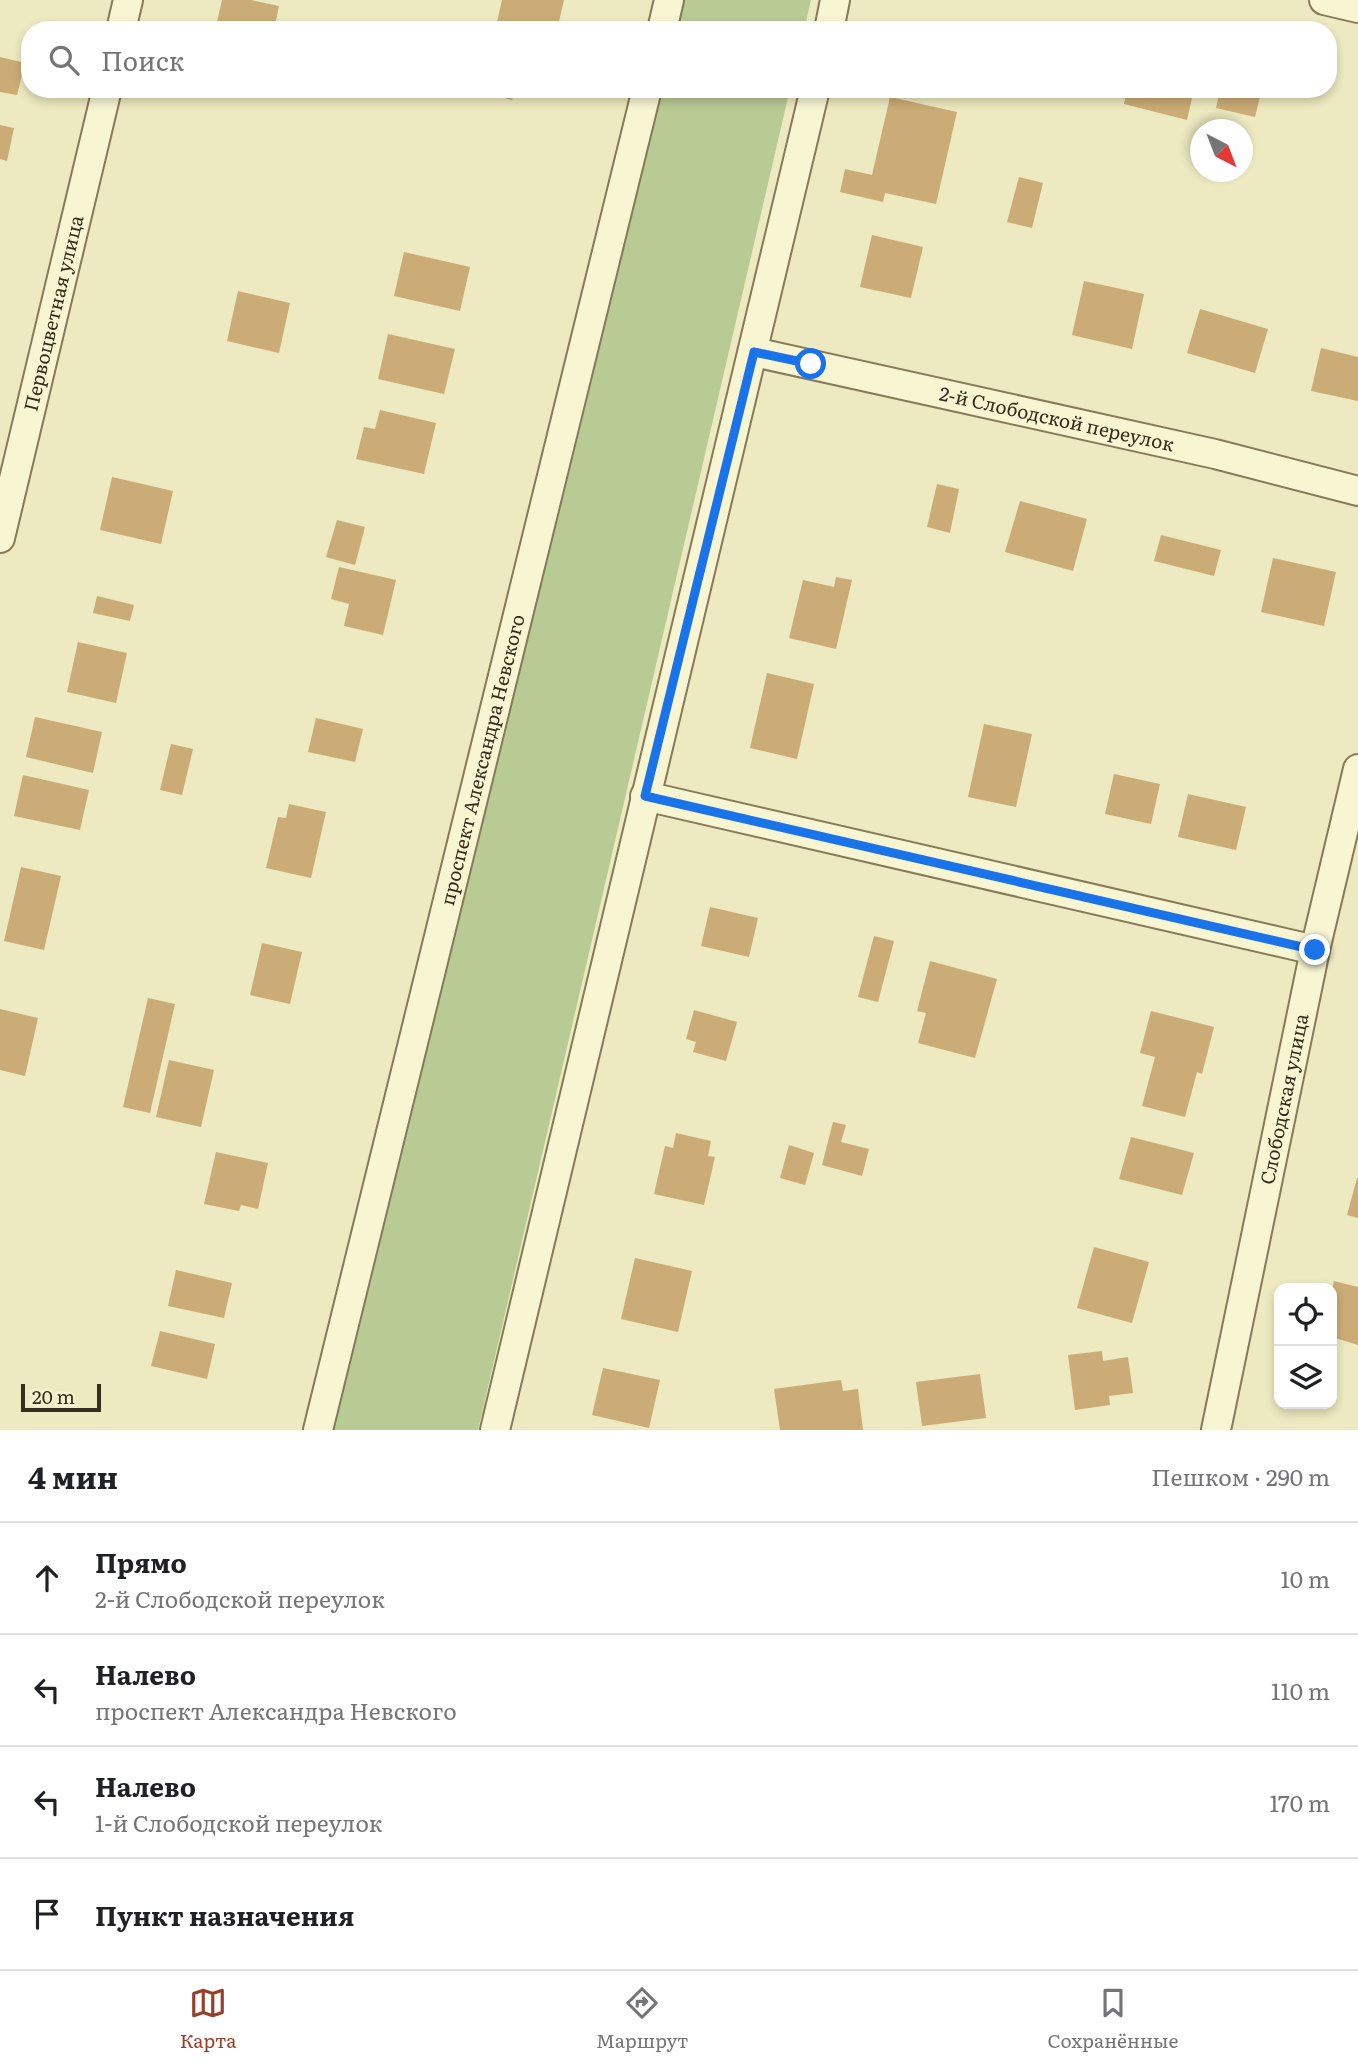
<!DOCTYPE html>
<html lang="ru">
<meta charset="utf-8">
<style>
:root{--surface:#fff;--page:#f2f2f2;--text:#202124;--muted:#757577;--line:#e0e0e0;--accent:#94402a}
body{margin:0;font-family:Literata,serif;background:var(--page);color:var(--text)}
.controls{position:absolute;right:21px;bottom:21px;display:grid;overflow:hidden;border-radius:14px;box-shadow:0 4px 10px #0003}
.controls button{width:63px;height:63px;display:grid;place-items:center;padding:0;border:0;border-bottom:2px solid var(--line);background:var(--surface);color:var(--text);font:35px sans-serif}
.compass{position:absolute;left:1190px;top:119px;width:63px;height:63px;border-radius:50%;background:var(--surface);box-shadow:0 4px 10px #0003;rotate:138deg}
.scale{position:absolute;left:21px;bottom:18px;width:80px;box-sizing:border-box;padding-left:7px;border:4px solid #362e1d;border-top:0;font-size:19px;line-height:24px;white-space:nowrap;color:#362e1d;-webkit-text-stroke:5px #f5f2d0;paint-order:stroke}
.stop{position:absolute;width:21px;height:21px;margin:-16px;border:5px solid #1a73e8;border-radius:50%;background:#fff}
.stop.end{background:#1a73e8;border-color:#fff;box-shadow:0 2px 7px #0008}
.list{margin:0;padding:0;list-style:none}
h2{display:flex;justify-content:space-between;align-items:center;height:91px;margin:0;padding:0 28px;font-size:30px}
h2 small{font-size:23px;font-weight:400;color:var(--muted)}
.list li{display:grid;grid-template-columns:46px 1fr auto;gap:21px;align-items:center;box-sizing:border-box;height:112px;padding:0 28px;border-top:2px solid var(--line)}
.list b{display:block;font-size:26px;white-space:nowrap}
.list p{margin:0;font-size:23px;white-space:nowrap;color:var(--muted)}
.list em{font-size:23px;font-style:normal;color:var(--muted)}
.icon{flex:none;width:38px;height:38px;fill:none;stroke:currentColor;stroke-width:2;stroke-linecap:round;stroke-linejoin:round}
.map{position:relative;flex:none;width:1358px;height:1430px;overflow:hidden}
.search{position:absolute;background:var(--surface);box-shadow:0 4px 10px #0003;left:21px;right:21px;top:21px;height:77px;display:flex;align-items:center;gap:18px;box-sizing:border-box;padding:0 24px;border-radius:28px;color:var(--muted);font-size:26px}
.sheet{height:539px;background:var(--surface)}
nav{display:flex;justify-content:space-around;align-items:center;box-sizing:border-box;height:98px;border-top:2px solid var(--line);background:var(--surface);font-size:19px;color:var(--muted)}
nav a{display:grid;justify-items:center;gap:4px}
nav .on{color:var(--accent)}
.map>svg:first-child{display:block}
.green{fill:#b9cb95}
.building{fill:#cbac77}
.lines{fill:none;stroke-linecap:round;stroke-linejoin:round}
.street-casing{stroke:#867a59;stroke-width:32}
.street{stroke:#f8f5d3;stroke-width:28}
.route{stroke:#1a73e8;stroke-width:9}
.labels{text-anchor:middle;stroke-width:5;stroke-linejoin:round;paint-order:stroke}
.street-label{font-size:19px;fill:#362e1d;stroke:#f5f2d0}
</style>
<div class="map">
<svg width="1358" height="1430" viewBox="0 0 1358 1430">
<rect width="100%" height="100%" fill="#ede9c0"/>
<!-- green -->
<g class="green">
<polygon points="681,0 811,0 804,30 674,30"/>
<polygon points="659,89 790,89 478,1430 330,1430"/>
</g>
<!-- building -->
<g class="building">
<polygon points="222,0 251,0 279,6 274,30 215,30"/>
<polygon points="502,0 564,0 557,30 534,30 497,22"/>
<polygon points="0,57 25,63 17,95 0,92"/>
<polygon points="469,89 515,89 512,100"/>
<polygon points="1080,89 1106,89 1104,96"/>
<polygon points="1127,89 1194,89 1187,120 1124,104"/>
<polygon points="1220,89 1262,89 1255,117 1216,108"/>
<polygon points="890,97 957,112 936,204 885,193 883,202 840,192 845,169 872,175"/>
<polygon points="0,125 14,128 7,161 0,159"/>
<polygon points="1019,177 1043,183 1032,228 1007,222"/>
<polygon points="872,235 923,247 911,298 860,287"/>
<polygon points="404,252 470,267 460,311 394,296"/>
<polygon points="1084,281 1144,294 1132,349 1072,335"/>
<polygon points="238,291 290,303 279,353 227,341"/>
<polygon points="1200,309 1268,329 1255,373 1187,353"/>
<polygon points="388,334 455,349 444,394 378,379"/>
<polygon points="1321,348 1358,357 1358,401 1311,391"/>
<polygon points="380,410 436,423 424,474 356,459 364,427 375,429"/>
<polygon points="112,477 173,491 161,544 100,530"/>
<polygon points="937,484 959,489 950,533 927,527"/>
<polygon points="1020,501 1087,519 1073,571 1005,552"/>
<polygon points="337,520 365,527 355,565 326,557"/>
<polygon points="1161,535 1221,550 1214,576 1154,561"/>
<polygon points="1273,558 1336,572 1324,626 1261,612"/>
<polygon points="339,567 396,580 383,635 344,626 349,604 331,599"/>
<polygon points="836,577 852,580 836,649 789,638 803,580 834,587"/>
<polygon points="97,596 134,605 130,621 93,613"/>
<polygon points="78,642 127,653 116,703 67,692"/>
<polygon points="767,673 814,684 797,759 750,748"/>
<polygon points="35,717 102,732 93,773 26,757"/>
<polygon points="316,718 363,729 355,762 308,752"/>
<polygon points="984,724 1032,734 1016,807 968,797"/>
<polygon points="171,744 193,749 182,795 160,790"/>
<polygon points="1114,774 1160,784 1151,824 1105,814"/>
<polygon points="23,775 89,790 80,830 14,816"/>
<polygon points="1188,794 1246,807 1236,850 1178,837"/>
<polygon points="289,804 326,812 311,878 266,868 278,817 286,818"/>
<polygon points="21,867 61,876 44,950 4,941"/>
<polygon points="710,907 758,918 749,957 701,946"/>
<polygon points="874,936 894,941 878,1002 858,997"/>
<polygon points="262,943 302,952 290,1004 250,995"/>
<polygon points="930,961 997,979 975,1058 918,1043 926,1013 917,1011"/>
<polygon points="148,998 175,1004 150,1113 123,1107"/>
<polygon points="0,1009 38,1018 25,1076 0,1070"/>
<polygon points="694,1010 737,1022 726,1061 693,1052 696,1042 686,1039"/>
<polygon points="1151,1011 1214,1027 1202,1074 1197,1072 1185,1117 1142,1106 1155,1057 1140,1053"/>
<polygon points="169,1060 214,1070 201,1127 156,1117"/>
<polygon points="833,1122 846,1125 841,1142 869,1149 862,1176 822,1165"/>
<polygon points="676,1133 711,1141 708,1156 715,1157 704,1205 654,1194 665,1146 673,1148"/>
<polygon points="1131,1137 1194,1153 1182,1195 1119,1179"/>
<polygon points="789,1145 814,1153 805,1185 780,1178"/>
<polygon points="216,1152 268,1163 258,1209 241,1205 239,1211 204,1204"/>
<polygon points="1357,1178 1358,1178 1358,1218 1347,1215"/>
<polygon points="1094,1247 1149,1262 1132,1323 1077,1308"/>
<polygon points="635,1258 692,1271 678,1332 621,1319"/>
<polygon points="176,1270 232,1283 224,1318 168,1306"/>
<polygon points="1334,1281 1358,1287 1358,1345 1332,1337 1332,1290"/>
<polygon points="160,1331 215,1344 207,1379 151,1366"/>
<polygon points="1102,1351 1103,1361 1128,1357 1133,1393 1109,1396 1110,1405 1075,1410 1068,1355"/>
<polygon points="603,1368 660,1380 649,1428 592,1415"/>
<polygon points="980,1374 986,1418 922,1426 916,1382"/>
<polygon points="841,1380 843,1391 858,1389 863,1430 780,1430 774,1389"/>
</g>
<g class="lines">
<!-- street casing -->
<g class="street-casing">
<g id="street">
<polyline points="1324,0 1358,8"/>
<polyline points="121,30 128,0"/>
<polyline points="662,30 669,0"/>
<polyline points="829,30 835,0"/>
<path id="s1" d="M754,352L1215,454L1358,491"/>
<path id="s2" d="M0,538L107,89"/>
<polyline points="645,796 1315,950"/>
<path id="s3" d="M318,1430L647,89"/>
<polyline points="495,1430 815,89"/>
<path id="s4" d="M1216,1430L1315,950L1358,769"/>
</g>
</g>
<!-- street -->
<use href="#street" class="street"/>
</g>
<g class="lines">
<!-- route -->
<polyline class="route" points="811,364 754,352 645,796 1315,950"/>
</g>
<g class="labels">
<!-- street labels -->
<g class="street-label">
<text dy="7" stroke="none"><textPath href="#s2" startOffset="231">Первоцветная улица</textPath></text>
<text dy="7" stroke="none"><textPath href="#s1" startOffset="310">2-й Слободской переулок</textPath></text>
<text dy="7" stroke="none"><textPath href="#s3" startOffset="690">проспект Александра Невского</textPath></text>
<text dy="7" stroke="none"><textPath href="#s4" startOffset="338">Слободская улица</textPath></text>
</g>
</g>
</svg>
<div class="controls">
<button><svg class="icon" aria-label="locate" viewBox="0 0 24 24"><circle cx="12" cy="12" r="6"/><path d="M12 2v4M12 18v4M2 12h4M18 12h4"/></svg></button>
<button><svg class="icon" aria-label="layers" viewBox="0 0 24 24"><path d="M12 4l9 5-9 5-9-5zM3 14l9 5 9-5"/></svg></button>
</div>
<svg class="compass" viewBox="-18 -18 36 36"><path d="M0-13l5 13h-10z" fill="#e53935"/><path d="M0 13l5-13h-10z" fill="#757577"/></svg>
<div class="scale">20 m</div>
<div class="stop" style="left:811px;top:364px"></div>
<div class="stop end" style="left:1315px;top:950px"></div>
<div class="search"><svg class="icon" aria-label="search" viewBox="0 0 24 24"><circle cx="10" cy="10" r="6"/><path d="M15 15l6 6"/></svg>Поиск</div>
</div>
<section class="sheet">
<h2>4 мин<small>Пешком · 290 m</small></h2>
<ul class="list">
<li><svg class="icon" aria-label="ahead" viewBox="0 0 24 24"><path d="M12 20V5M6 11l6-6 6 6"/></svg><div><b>Прямо</b><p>2-й Слободской переулок</p></div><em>10 m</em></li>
<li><svg class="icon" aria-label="left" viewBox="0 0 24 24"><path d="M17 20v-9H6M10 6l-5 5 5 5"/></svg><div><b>Налево</b><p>проспект Александра Невского</p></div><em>110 m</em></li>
<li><svg class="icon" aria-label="left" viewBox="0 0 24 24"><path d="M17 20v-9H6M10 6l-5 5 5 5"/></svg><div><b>Налево</b><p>1-й Слободской переулок</p></div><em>170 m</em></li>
<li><svg class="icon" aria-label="arrive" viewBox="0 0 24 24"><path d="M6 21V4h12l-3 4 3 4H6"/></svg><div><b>Пункт назначения</b></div></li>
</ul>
</section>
<nav>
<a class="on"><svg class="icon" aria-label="map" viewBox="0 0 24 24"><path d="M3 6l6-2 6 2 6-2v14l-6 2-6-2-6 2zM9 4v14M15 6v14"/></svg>Карта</a>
<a><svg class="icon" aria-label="directions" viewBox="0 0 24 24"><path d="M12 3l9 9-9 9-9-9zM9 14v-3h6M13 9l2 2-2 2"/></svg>Маршрут</a>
<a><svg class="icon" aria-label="saved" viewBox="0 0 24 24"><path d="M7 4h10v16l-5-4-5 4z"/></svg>Сохранённые</a>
</nav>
